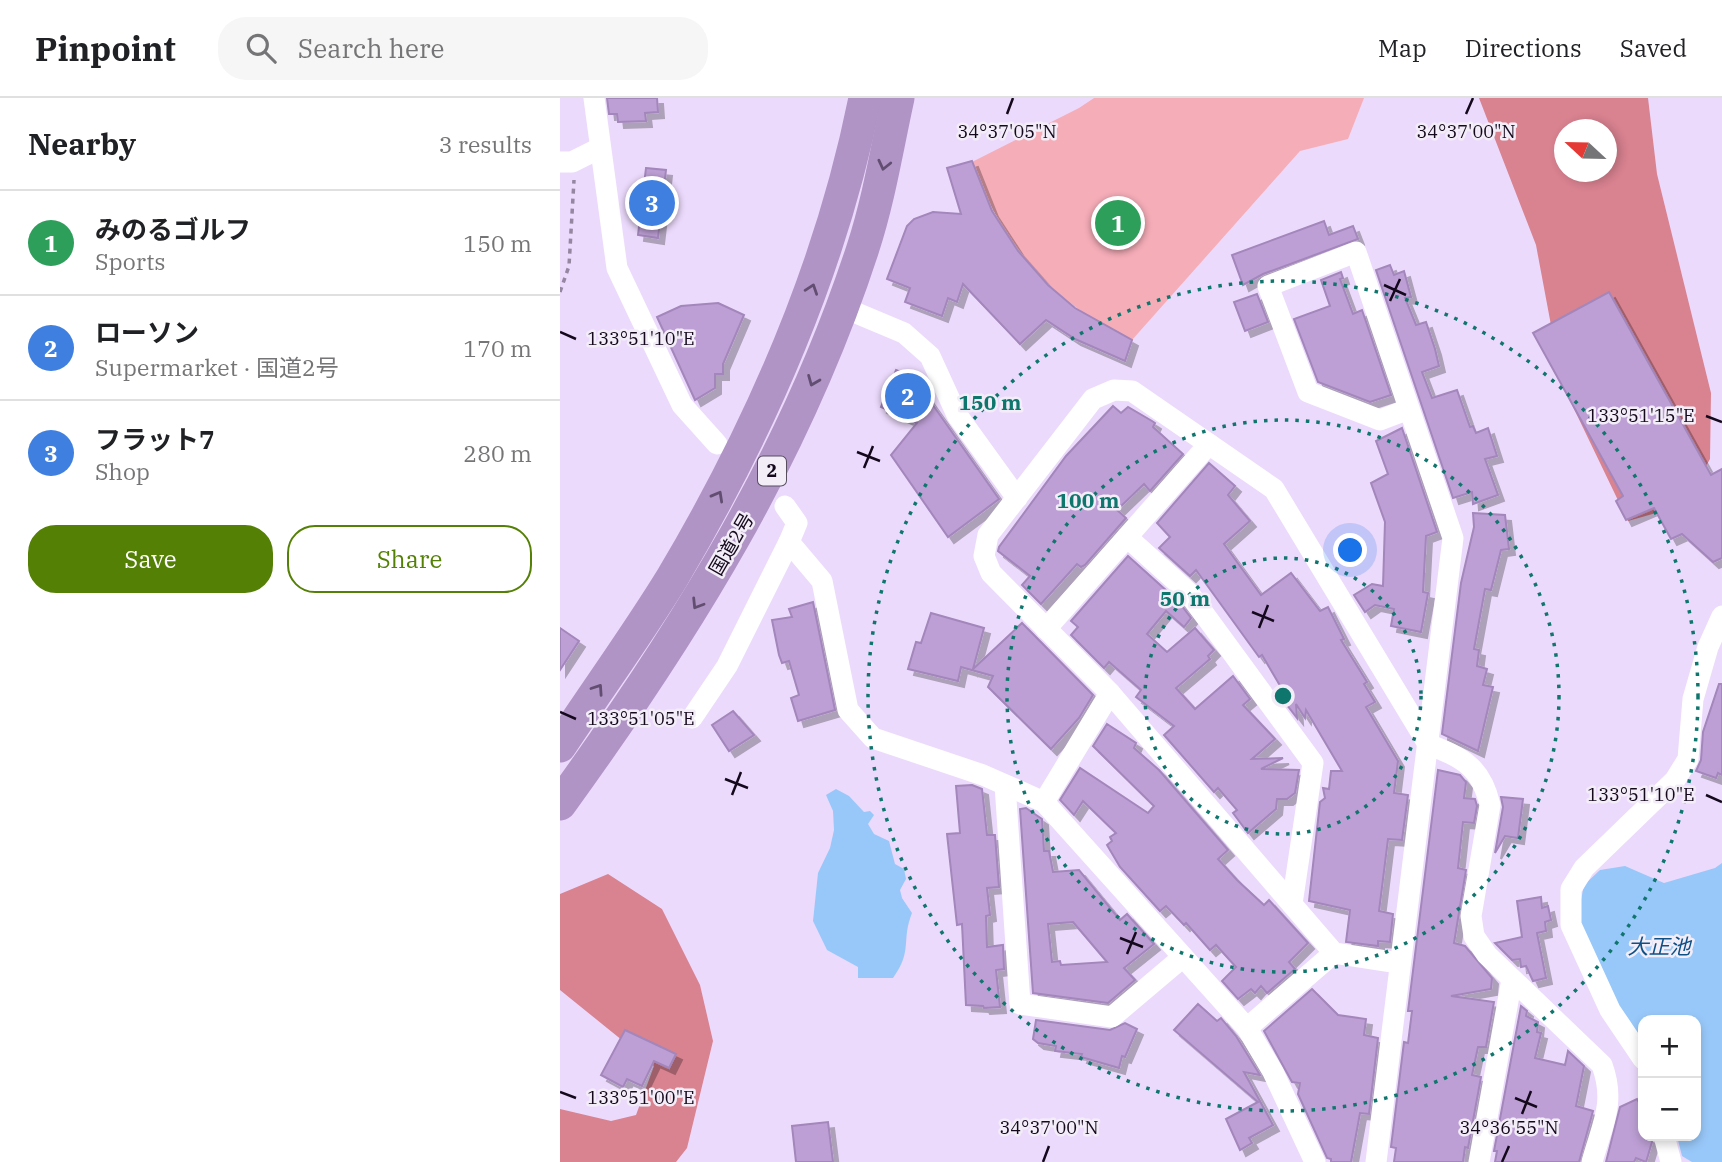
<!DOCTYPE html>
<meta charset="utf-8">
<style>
:root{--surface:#fff;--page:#f6f6f6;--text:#202124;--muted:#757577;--line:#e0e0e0;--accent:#558006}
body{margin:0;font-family:"IBM Plex Serif","Noto Sans JP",serif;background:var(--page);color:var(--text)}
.controls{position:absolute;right:21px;bottom:21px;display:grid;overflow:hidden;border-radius:14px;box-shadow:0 4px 10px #0003}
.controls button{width:63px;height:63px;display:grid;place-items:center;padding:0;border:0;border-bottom:2px solid var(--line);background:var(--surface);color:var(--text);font:35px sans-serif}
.compass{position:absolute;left:994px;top:21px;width:63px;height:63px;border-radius:50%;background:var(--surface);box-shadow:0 4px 10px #0003;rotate:292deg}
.you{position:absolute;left:791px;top:453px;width:24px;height:24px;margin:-18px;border:5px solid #fff;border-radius:50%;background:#1a73e8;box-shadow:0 0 0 10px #1a73e833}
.badge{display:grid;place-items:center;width:46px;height:46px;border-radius:50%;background:var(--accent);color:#fff;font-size:23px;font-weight:700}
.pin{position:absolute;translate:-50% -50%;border:4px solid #fff;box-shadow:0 2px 7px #0006}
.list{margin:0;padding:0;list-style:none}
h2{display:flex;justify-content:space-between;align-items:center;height:91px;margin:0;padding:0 28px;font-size:30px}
h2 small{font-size:23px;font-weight:400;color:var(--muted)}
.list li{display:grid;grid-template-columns:46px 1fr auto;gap:21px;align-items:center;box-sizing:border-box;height:105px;padding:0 28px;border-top:2px solid var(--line)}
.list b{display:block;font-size:26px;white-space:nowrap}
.list p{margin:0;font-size:23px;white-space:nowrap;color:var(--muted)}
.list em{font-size:23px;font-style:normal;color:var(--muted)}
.actions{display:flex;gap:14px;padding:21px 28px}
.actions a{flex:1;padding:16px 0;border:2px solid var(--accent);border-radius:28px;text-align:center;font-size:24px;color:var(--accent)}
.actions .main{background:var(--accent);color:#fff}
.icon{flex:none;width:38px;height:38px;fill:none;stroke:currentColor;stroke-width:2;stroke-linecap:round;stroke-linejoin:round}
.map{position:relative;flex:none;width:1162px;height:1064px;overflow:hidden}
header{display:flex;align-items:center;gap:42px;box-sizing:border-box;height:98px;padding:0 35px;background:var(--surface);border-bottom:2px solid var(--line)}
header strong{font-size:33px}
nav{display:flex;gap:38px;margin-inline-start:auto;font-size:24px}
.search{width:490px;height:63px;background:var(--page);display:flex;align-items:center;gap:18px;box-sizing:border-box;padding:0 24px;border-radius:28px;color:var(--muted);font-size:26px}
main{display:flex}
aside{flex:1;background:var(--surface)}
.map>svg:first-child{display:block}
.green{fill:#f5adb8}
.forest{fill:#d98290;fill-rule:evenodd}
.water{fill:#98c8f9}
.building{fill:#bd9fd5;stroke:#a386bb;stroke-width:2;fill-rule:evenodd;filter:url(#shadow)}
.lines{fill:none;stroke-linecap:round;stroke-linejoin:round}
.path{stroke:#9586a2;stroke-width:3.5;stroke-dasharray:5 5;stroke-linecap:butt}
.minor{stroke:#fff;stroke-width:21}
.trunk{stroke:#b094c6;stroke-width:33}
.oneway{stroke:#624e71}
.ticks{fill:none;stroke:#14091c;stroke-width:2.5}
.ring{fill:none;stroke:#0f766e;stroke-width:3.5;stroke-dasharray:3.5 7}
.labels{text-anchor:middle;stroke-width:5;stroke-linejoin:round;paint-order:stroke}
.shield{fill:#f3edf8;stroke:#574d5e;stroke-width:2}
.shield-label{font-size:18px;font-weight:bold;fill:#14091c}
.street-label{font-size:19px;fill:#14091c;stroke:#f3edf8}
.water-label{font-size:21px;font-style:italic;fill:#0c5087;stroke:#f3edf8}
.ticks-label{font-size:18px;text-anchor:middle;fill:#14091c;stroke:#f3edf8;stroke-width:5;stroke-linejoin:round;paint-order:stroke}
.centre{fill:#0f766e;stroke:#f3edf8;stroke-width:3.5}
.ring-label{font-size:21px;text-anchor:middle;font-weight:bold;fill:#0f766e;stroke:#f3edf8;stroke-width:5;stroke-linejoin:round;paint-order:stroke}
</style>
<header>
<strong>Pinpoint</strong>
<div class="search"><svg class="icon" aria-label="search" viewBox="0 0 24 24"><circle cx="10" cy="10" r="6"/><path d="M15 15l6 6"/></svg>Search here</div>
<nav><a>Map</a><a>Directions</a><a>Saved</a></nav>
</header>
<main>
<aside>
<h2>Nearby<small>3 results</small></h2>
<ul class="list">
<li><span class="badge" style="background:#2e9e5b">1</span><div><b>みのるゴルフ</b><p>Sports</p></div><em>150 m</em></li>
<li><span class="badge" style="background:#3f7fe0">2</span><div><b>ローソン</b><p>Supermarket · 国道2号</p></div><em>170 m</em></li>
<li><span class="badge" style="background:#3f7fe0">3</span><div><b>フラット7</b><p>Shop</p></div><em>280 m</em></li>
</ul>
<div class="actions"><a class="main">Save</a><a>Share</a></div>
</aside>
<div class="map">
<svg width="1162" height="1064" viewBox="0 0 1162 1064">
<defs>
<filter id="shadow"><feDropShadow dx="6" dy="6" stdDeviation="0" flood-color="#0004"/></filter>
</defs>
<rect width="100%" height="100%" fill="#ecdafc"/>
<!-- green -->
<path class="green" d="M534,0H804L788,41L740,53L572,242C493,206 441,145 412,64L519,10Z"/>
<!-- forest -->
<g class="forest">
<path d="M919,0H1088L1097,76L1151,295L1150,361L1124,407L1068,423L1002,286L976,147ZM1004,32H1046V74H1004Z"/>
<polygon points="48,776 102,811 140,887 153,943 127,1050 116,1064 0,1064 0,1011 51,1023 76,1017 94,968 0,892 0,796"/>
</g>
<!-- water -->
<g class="water">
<path d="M276,691L289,698L304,714L310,713L314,717L308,726L314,736L329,743L335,766L344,771L346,781L340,792L342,800L352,815C341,842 353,853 333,880H298V869L267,852L253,823L258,775L270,750L274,732L273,713L266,697Z"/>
<polygon points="1162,765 1162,1064 1132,1064 1122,1058 1117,1038 1136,1038 1136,922 1083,922 1083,945 1054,907 1017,822 1024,787 1040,772 1065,768 1104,785 1155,770"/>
</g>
<!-- building -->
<g class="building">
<polygon points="47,0 97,0 98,14 85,15 86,23 58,24 57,16 49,16"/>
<polygon points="412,63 432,113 458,153 488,187 515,210 572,242 565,263 515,241 486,222 460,246 403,186 397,204 388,200 382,218 345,204 350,190 327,181 347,128 354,121 373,114 401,116 387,70"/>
<polygon points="86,70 106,72 98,140 78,137"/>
<polygon points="764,123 769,137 793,128 798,141 703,176 683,187 672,157"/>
<polygon points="830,167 834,177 844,173 851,199 845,200 856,227 866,224 875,251 879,268 862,274 872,300 897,292 910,329 913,328 916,335 928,330 937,358 925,361 938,397 913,406 912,394 893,400 816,172"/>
<polygon points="781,174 783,180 780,181 793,216 802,212 831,297 810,304 758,284 734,221 770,208 761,182"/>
<polygon points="1049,194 1151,377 1162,371 1162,460 1153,464 1122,436 1111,441 1094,410 1066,422 1056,403 1063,398 973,235"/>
<polygon points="697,196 708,224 685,233 674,204"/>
<polygon points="158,205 184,217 163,266 163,276 155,276 155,290 135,302 97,219 121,208"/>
<polygon points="336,272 367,286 363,293 439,401 388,439 331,357 357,325 321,309"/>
<polygon points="553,308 561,315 568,309 592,323 595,325 593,329 623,356 590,393 584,386 557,412 566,420 525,467 521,469 517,466 481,506 462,487 470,478 438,453 439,449 506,358"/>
<polygon points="842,330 877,434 866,438 863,494 868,495 861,534 831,528 834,511 815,507 805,514 794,497 812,486 823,488 825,424 811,385 828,376 816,343"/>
<polygon points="649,365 675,388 668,397 690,423 664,446 701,497 731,475 760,513 768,509 784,541 781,542 807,584 804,586 815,604 806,609 838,663 834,695 848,697 842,742 828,741 819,813 833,816 830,844 818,843 818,848 786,844 790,812 749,803 760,704 765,700 763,690 769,691 771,673 782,673 746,612 745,620 736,606 737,620 717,594 722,591 702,557 699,559 636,472 630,478 599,450 610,439 597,425"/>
<polygon points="913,415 945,417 949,451 941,452 931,492 925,491 914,551 919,552 917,568 927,571 923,587 933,589 918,653 882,636 901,485 914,429"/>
<polygon points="568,458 618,503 631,520 624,529 606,513 587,536 607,554 635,530 654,552 648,558 650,561 616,590 635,611 673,578 690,601 683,607 715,641 692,661 723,660 701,671 739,672 735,695 727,701 717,701 716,711 688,735 673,715 677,712 658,690 654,694 604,637 614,628 576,599 581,592 549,564 544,570 511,537 518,529 511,523"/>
<polygon points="253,504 275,612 238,623 231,600 239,597 229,563 222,565 219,557 212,522 232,519 229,511"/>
<polygon points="371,515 424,530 413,571 462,525 533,597 519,620 491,651 428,589 433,578 401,569 398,583 348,571 356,544 361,545"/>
<polygon points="0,530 19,543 0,572"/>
<polygon points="1159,586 1162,586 1162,677 1158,675 1156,680 1136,673 1141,662 1143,634"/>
<polygon points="173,613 194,637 169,653 152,627"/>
<polygon points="547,626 576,645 574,650 599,672 668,752 658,761 677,782 704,807 709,802 748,845 729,864 735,871 707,895 701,888 695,895 691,891 678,901 662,883 676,869 656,847 650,852 626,825 624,827 606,808 600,813 560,769 547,747 552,743 550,739 556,735 523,703 514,717 500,702 520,670 588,715 594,708 533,648"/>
<polygon points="878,672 900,677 906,684 904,700 915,701 917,708 914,725 903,724 898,770 906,772 894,845 905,848 932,880 931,891 891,898 934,904 926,949 918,949 912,977 921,979 908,1050 905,1049 903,1064 834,1064 836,1050 831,1049 844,944 848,945 852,913 848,913"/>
<polygon points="412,687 422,691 427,737 435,737 439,789 427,790 430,817 426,818 427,849 443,847 444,871 436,872 440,909 424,910 423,908 406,907 402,826 397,827 387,736 400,735 396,688"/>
<polygon points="941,699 963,701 958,740 945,738 935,755 943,709"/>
<path d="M466,710L482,721L484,753H489L493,774L519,772L560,822L567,816L594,846L564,870L575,882L548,905L473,895L460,711ZM513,824L547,864L501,867L500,863L492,864L488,826Z"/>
<polygon points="981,799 982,810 988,808 991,822 985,824 986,833 977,835 986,880 973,883 966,868 961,869 960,861 952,862 935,845 962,839 957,803"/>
<polygon points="752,891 778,917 806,921 804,937 818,940 809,1016 800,1015 791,1064 771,1064 771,1061 767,1060 738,996 740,985 732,984 704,933"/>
<polygon points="638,906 657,923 661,920 676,938 700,977 684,974 713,1027 689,1040 692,1045 680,1052 666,1021 698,1004 614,932"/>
<polygon points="961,908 967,913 966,918 978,924 977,934 981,935 975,960 1005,967 1008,953 1024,968 1016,1008 1033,1013 1019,1064 935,1064 937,1053 934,1053"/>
<polygon points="476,922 550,932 565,925 577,931 565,959 562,958 559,970 521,959 522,956 495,953 496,948 478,945 473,941"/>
<polygon points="65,932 116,956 109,970 94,963 82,988 67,981 63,989 41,977"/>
<polygon points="1077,1001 1083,1011 1083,1038 1091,1040 1092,1044 1086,1064 1076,1060 1074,1064 1046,1064 1060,1009"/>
<polygon points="268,1024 273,1064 236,1064 232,1028"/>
</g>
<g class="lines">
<!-- path -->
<polyline class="path" points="0,194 9,168 14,82"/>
<!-- minor -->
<g class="minor">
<polyline points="34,0 57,170 122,307 157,346"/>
<polyline points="0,64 12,64 40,50"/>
<polyline points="282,209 344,235 370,258 397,317 457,400"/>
<polyline points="225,408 237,425 229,444 262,483 288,612 313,640 423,677 484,704 687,930 713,974 755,1064"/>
<polyline points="567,439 628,494 753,665 732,806"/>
<polyline points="486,531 649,346"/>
<polyline points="132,620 167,568 229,444"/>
<polyline points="445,687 460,906 552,919 623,859"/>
<polyline points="484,704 550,595"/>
<path d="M839,865L774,855L550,595L431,475L424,458L428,437L533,301L554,292L572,293L714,391L868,646C902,660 921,668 930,707L911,818L914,838L927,857L1042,967C1056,1005 1042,1027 1032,1064"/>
<polyline points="687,930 774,855"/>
<polyline points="1083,961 1050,912 1011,827 1011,791 1024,770 1115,682 1128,661 1133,601 1148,549 1162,518"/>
<polyline points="1104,1038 1111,1064"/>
<polyline points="816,1064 893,440 796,154 708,188 748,294 820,322 849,311"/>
<polyline points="919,1064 952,881"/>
</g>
<!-- trunk -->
<g class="trunk">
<path d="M0,648C37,592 77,537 112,480C201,330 271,171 305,0"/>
<path d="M0,706C127,531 236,356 303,150C319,101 327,50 338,0"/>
</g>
</g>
<!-- one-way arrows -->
<defs><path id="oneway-chevron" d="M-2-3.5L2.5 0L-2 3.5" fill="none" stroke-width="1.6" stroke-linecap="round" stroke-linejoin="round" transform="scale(1.75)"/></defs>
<g class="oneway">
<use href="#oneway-chevron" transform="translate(324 67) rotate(103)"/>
<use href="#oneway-chevron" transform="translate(252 191) rotate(-71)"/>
<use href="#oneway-chevron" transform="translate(253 283) rotate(112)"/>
<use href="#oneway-chevron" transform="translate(158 398) rotate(-61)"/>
<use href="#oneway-chevron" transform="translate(137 506) rotate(122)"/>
<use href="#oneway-chevron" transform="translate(38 591) rotate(-56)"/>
</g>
<!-- ticks -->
<path class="ticks" d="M447,16L453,0M906,16L913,0M824,187L846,197M830,203L840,181M0,234L16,241M1146,318L1162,324M297,354L320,363M304,370L313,348M692,514L714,523M699,530L708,507M0,614L16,621M165,681L188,690M172,697L181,674M1146,697L1162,704M560,840L583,849M567,856L576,834M0,994L16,1000M955,1000L977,1009M962,1016L971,993M483,1064L489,1048M942,1064L949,1048"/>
<!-- distance rings -->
<g class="ring">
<circle cx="723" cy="598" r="138"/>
<circle cx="723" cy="598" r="276"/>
<circle cx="723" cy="598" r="415"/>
</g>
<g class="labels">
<!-- shield labels -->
<rect class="shield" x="198" y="358.5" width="28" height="29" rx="5"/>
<g class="shield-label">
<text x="212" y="379">2</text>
</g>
<!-- street labels -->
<g class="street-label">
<text transform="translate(171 446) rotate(-60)" y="7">国道2号</text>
</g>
<!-- water labels -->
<g class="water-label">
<text x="1099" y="856">大正池</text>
</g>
</g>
<g class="ticks-label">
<text x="447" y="40">34°37'05"N</text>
<text x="906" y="40">34°37'00"N</text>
<text x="81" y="247">133°51'10"E</text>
<text x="1081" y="324">133°51'15"E</text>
<text x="81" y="627">133°51'05"E</text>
<text x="1081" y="703">133°51'10"E</text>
<text x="81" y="1006">133°51'00"E</text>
<text x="489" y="1036">34°37'00"N</text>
<text x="949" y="1036">34°36'55"N</text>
</g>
<circle cx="723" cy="598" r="10" class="centre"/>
<g class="ring-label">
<text x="430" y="312">150 m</text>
<text x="528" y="410">100 m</text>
<text x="625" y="508">50 m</text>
</g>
</svg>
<div class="controls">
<button>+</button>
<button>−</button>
</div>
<svg class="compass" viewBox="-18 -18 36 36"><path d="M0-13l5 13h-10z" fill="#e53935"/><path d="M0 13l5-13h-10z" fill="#757577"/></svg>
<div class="you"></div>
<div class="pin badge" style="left:558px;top:125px;background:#2e9e5b">1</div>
<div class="pin badge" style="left:348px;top:298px;background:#3f7fe0">2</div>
<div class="pin badge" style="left:92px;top:105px;background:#3f7fe0">3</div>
</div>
</main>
